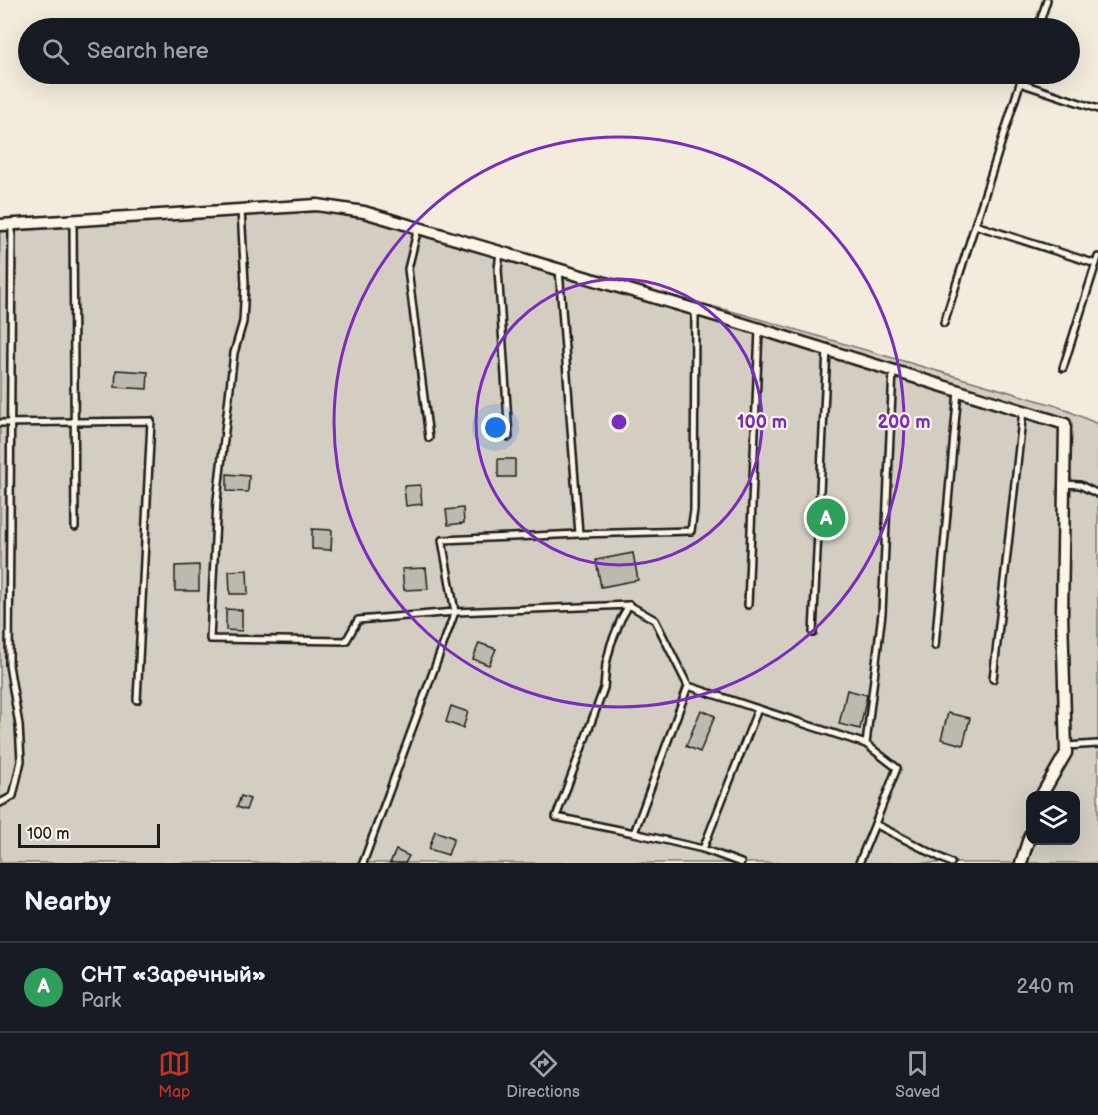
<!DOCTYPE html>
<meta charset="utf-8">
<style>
:root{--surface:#171b24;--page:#242831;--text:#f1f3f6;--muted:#9ea1a6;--line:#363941;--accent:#c8321e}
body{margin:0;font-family:"Balsamiq Sans",sans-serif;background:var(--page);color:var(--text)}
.controls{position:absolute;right:18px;bottom:18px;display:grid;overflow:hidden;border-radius:12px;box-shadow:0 6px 24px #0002}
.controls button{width:54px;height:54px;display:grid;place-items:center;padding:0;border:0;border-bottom:2px solid var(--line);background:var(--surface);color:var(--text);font:30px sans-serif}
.scale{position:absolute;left:18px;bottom:15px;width:142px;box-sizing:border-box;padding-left:6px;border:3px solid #1c1c1c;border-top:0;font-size:16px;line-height:21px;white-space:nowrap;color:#1c1c1c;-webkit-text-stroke:4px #fcf5e5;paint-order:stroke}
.you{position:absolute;left:496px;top:428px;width:21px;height:21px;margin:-15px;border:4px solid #fff;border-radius:50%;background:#1a73e8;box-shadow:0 0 0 9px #1a73e833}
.badge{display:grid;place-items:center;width:39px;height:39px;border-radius:50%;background:var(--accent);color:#fff;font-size:20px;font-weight:700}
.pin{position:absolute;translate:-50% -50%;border:3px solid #fff;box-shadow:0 2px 6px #0006}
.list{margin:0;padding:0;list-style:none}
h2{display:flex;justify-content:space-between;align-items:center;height:78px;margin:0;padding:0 24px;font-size:26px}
h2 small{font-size:20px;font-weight:400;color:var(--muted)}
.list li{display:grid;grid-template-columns:39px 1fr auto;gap:18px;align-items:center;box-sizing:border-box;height:90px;padding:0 24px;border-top:2px solid var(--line)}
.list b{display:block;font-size:22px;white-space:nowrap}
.list p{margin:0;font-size:20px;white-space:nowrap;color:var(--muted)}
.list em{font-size:20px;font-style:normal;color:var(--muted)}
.icon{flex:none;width:33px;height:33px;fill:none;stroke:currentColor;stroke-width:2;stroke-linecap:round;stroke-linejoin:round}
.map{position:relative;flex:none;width:1098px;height:863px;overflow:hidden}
.search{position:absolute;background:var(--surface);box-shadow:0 6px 24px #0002;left:18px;right:18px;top:18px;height:66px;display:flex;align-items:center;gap:15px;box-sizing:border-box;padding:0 21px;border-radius:33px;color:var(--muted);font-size:22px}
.sheet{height:168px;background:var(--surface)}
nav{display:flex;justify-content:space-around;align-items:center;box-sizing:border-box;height:84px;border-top:2px solid var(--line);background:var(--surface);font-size:16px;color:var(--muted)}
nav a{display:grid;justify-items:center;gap:3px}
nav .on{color:var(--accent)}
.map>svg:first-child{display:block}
.green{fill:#d3cec1;stroke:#78756e;stroke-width:1.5;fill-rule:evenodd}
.building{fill:#beb9ae;stroke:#1c1c1c;stroke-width:1.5}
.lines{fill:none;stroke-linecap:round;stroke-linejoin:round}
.service-casing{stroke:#1c1c1c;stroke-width:10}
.minor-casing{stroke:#1c1c1c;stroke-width:15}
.service{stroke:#fcf5e5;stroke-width:5}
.minor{stroke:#fcf5e5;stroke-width:10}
.ring{fill:none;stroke:#7b2cbf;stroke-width:3}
.centre{fill:#7b2cbf;stroke:#fcf5e5;stroke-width:3}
.ring-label{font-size:18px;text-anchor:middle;font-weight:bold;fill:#7b2cbf;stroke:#fcf5e5;stroke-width:4.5;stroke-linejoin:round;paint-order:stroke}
</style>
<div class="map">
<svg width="1098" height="863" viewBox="0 0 1098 863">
<rect width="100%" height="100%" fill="#f3ecdd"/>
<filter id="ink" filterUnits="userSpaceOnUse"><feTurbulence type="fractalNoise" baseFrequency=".0167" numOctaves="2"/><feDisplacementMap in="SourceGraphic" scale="12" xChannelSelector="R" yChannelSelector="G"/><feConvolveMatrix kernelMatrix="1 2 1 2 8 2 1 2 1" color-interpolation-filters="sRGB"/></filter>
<g filter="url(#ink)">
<!-- green -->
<path class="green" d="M336,207L742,314L1057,406L1098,424V863H0V232ZM1030,796H1076V840H1030Z"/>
<!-- building -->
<g class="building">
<polygon points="116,370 148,372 147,389 115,387"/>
<rect x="498" y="459" width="17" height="18"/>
<polygon points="227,474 249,476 248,492 227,491"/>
<polygon points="420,485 422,504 406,506 404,486"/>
<polygon points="463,508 464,523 448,525 446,510"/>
<polygon points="312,529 332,530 331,550 312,549"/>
<polygon points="633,553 638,580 601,587 596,560"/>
<polygon points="199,565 199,591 175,591 175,566"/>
<polygon points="426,568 428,589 404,590 402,569"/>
<polygon points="247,570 248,594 230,594 229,571"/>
<polygon points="226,609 242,610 242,631 226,630"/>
<polygon points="479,643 496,649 489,665 473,659"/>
<polygon points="847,690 867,695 860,729 839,724"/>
<polygon points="451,706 468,712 463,728 446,722"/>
<polygon points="701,710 715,716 700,752 686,746"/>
<polygon points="948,713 970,718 963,745 941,739"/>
<polygon points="241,796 250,799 246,810 237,807"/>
<polygon points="435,831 454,838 448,855 429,849"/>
<polygon points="396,850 409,856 405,863 390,863"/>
</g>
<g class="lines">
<!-- service casing -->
<g class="service-casing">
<g id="service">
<polyline points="1038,28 1047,0"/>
<polyline points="1020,83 1098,109"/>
<polyline points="241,209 245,284 243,322 234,353 217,500 210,639 346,641 358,620 455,612 629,605 621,619 611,644 606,664 604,688 556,817 634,833 688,686 866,744 897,768 875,824 951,863"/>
<polyline points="73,221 75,527"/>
<polyline points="975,225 1096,264"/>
<polyline points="418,228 408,269 429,438"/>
<polyline points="500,252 498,269 509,437"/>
<polyline points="944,323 1023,74"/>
<polyline points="1063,368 1098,257"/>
<polyline points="0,423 151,421 137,700"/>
<polyline points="1064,484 1080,485 1098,494"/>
<polyline points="579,534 691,531 694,510 695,309"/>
<polyline points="629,605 655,620 688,686"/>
<polyline points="748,605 759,329"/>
<polyline points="813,633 827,350"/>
<polyline points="935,646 958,391"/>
<polyline points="993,679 1023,411"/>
<polyline points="866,744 882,613 893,370"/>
<polyline points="1066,746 1098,744"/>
<polyline points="0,803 13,796 21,761 19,725 9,665 12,224"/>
<polyline points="634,833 703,849"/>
<polyline points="363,863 455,612 442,540 579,534 559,269"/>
<polyline points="741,863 703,849 758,709"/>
<polyline points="859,863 875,824"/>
</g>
</g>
<!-- minor casing -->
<g class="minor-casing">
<g id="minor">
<polyline points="0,225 317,205 364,212 724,318 1065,424 1062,615 1066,753 1041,796"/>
<polyline points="1021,863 1030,835"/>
</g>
</g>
<!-- service -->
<use href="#service" class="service"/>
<!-- minor -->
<use href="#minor" class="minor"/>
</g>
</g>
<!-- distance rings -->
<g class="ring">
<circle cx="619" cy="422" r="143"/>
<circle cx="619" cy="422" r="285"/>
</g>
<circle cx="619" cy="422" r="9" class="centre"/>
<g class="ring-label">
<text x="762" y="428">100 m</text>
<text x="904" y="428">200 m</text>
</g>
</svg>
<div class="controls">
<button><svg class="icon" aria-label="layers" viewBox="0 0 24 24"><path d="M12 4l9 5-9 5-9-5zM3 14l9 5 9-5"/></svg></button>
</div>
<div class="scale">100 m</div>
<div class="you"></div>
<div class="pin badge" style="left:826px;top:518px;background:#2e9e5b">A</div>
<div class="search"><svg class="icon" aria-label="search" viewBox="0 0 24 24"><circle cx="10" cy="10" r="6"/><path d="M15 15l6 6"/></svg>Search here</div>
</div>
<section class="sheet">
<h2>Nearby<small></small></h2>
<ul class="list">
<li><span class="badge" style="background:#2e9e5b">A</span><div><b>СНТ «Заречный»</b><p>Park</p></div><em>240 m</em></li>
</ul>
</section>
<nav>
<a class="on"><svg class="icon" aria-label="map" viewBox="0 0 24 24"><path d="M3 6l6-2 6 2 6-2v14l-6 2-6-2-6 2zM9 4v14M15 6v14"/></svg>Map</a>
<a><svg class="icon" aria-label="directions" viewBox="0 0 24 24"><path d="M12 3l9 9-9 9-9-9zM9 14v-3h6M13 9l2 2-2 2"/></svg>Directions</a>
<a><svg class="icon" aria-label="saved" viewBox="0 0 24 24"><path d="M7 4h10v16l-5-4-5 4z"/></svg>Saved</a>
</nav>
